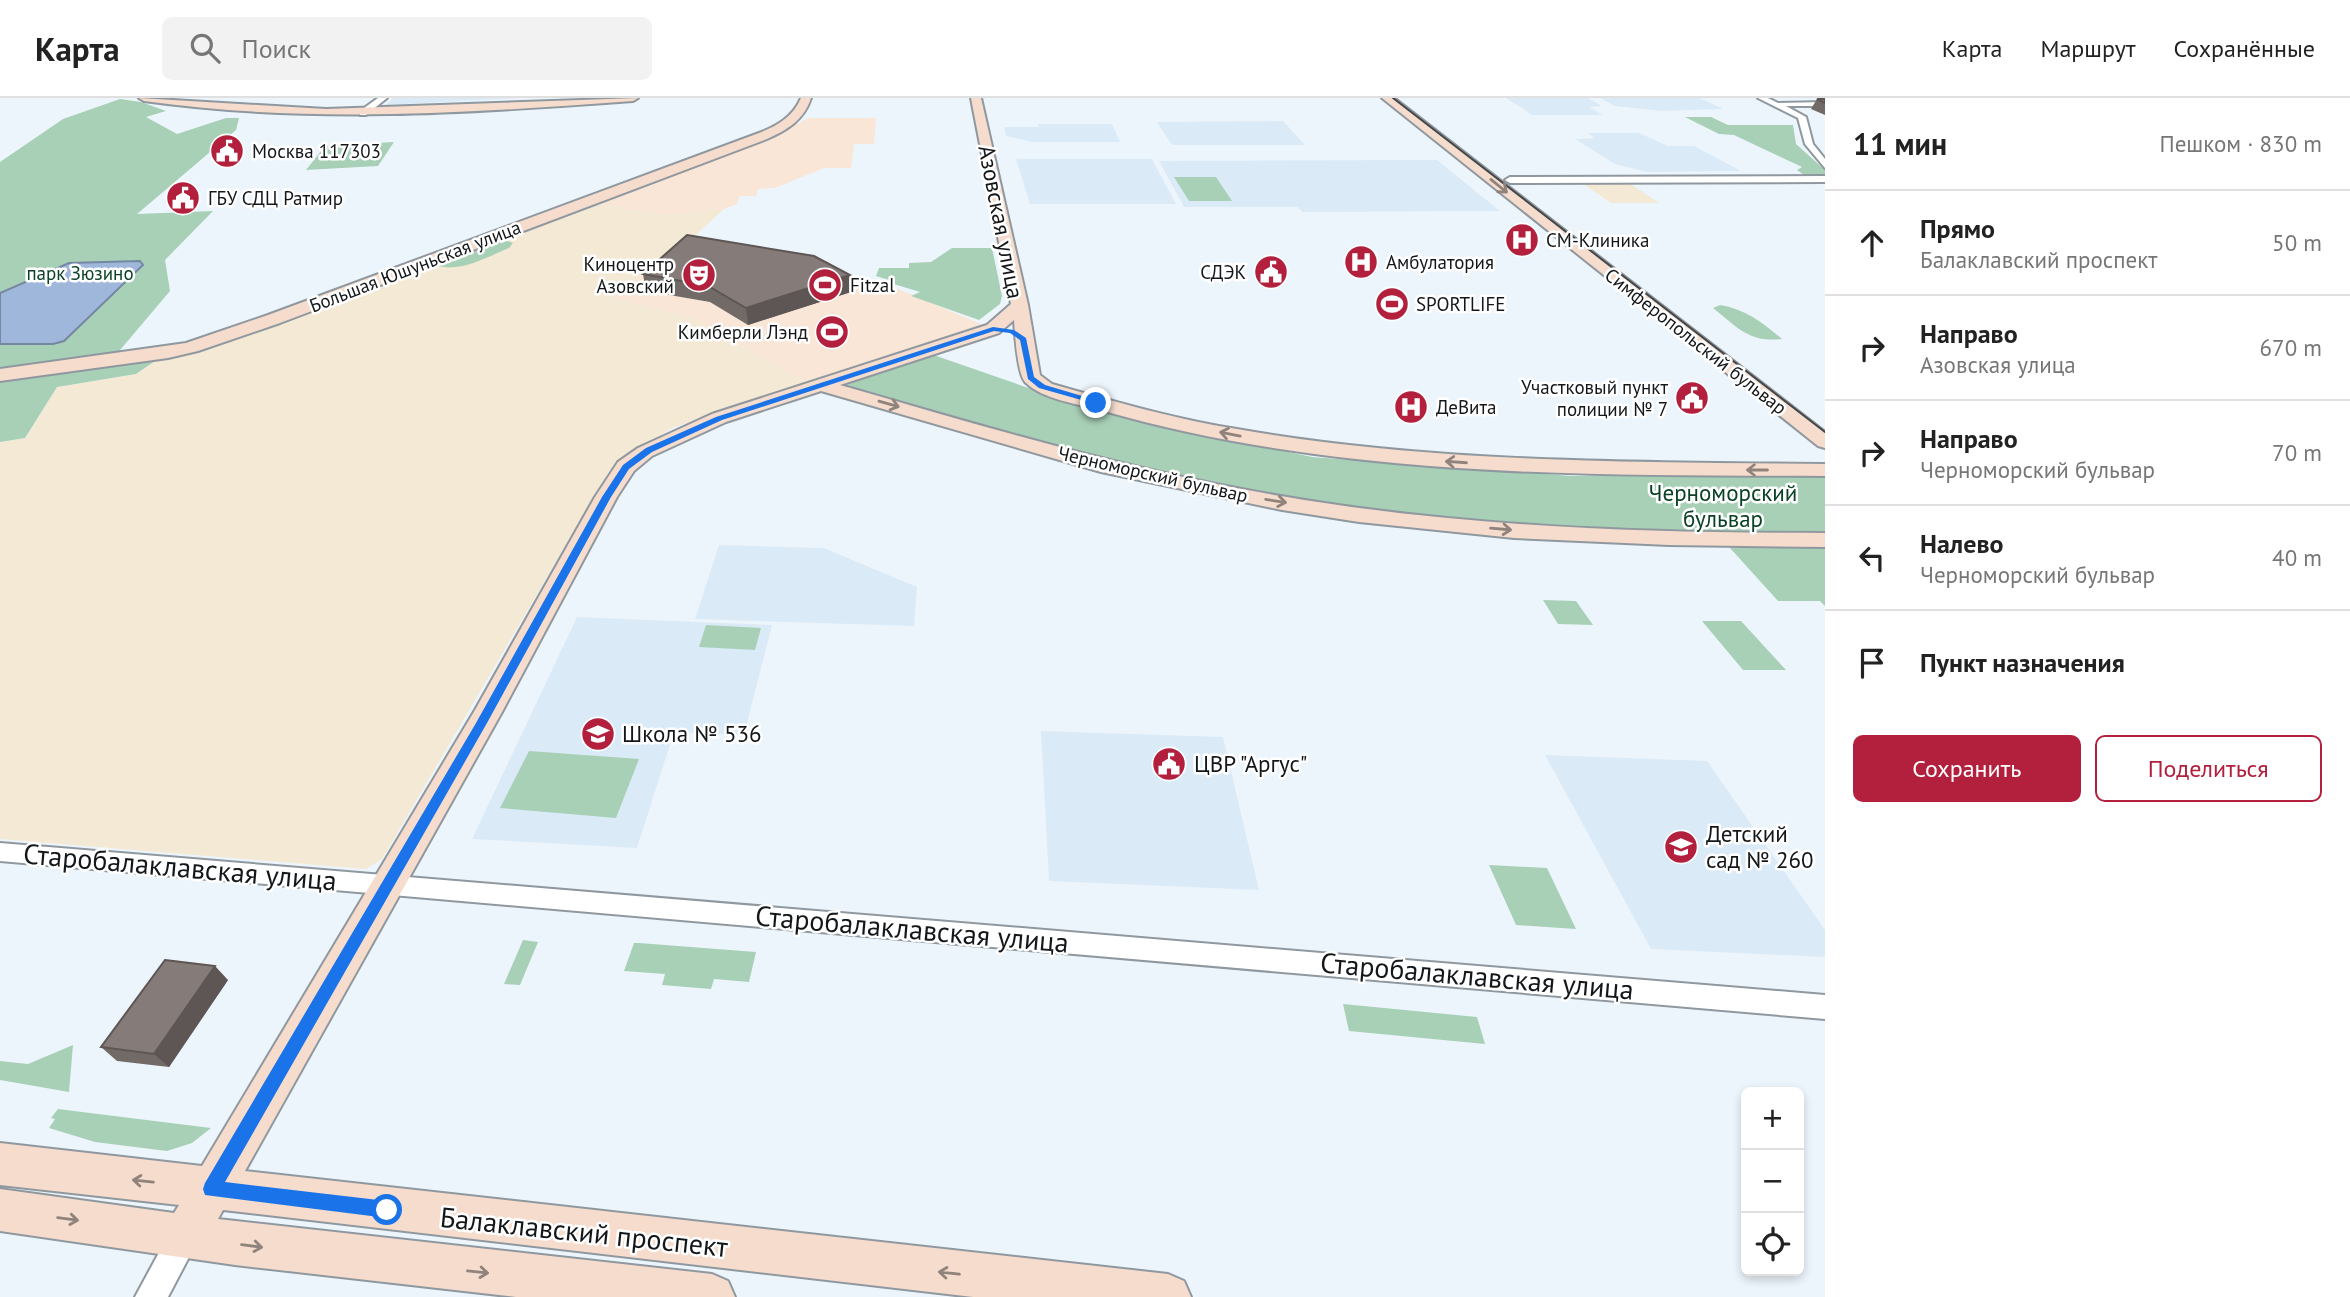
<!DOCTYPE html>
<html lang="ru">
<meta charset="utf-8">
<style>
:root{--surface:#fff;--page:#f2f2f2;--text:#222;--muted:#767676;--line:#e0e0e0;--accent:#b3203d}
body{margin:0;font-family:"PT Sans",sans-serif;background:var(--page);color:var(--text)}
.controls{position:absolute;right:21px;bottom:21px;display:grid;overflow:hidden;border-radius:10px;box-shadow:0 4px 10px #0003}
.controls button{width:63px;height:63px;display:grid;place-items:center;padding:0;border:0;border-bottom:2px solid var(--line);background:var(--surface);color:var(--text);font:35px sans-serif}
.stop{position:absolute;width:21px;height:21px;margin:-16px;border:5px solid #1a73e8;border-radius:50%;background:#fff}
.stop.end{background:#1a73e8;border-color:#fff;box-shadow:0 2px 7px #0008}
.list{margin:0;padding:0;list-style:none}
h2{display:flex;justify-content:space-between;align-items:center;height:91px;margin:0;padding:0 28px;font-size:30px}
h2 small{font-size:23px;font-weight:400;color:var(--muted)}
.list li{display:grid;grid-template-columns:46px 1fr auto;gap:21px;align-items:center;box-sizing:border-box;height:105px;padding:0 28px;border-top:2px solid var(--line)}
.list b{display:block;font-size:26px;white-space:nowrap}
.list p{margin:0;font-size:23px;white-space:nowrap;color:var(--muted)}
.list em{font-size:23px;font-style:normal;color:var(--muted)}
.actions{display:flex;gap:14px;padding:21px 28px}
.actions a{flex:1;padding:16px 0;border:2px solid var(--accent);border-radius:10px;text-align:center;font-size:24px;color:var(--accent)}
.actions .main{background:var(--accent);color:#fff}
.icon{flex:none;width:38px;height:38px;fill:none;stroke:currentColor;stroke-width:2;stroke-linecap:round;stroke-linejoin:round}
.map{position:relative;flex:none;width:1825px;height:1199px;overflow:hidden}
header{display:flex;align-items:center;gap:42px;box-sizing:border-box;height:98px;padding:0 35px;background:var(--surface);border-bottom:2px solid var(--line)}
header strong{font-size:33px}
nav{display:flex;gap:38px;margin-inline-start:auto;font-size:24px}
.search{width:490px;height:63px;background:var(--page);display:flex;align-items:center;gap:18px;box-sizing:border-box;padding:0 24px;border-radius:10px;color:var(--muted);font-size:26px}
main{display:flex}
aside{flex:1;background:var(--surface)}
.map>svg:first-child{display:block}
.commercial{fill:#f9e6d6}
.industrial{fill:#f4e9d4}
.built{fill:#dbeaf7}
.green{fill:#a8d0b7}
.water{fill:#a0b7dc;stroke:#7687a2;stroke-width:2}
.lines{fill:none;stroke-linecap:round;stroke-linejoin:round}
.street-casing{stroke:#90989f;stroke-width:4}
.secondary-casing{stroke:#90989f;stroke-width:4}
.street{fill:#fff;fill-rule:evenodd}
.secondary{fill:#f5dccd;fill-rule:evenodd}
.tram{stroke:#43474a;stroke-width:2}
.wall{fill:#726a67}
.shaded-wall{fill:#5d5654}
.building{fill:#857b78;stroke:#5d5654;stroke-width:2}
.oneway{stroke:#90837c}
.route{fill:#1a73e8}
.labels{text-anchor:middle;stroke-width:5;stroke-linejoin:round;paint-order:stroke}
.far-poi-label{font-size:19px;fill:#141719;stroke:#fff;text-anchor:start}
.far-street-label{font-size:19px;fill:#141719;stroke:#fff}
.far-park-label{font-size:19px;fill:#0b4127;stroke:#fff}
.street-label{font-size:23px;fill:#141719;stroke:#fff}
.park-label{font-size:23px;fill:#0b4127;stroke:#fff}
.poi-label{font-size:23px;fill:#141719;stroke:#fff;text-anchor:start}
.near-street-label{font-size:28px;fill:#141719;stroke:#fff}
</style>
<header>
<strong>Карта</strong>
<div class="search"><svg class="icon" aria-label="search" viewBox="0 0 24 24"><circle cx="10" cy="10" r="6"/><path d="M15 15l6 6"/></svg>Поиск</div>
<nav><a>Карта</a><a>Маршрут</a><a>Сохранённые</a></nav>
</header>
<main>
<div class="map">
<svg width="1825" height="1199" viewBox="0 0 1825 1199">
<rect width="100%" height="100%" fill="#edf5fc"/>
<!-- commercial -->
<g class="commercial">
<polygon points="808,20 876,20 874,46 854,46 851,70 824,70 775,90 758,91 756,98 740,98 737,106 724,111 660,118 597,105 771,40"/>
<polygon points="687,143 828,172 863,184 884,185 983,227 807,285 692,220 611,200"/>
</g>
<!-- industrial -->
<g class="industrial">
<polygon points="1579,83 1626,83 1659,105 1611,105"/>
<polygon points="597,105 660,118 724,111 699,134 611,200 692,220 807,285 672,330 638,351 609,373 382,761 366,771 0,741 0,344 25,340 57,289 136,276 155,263 217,246"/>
</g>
<!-- built -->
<g class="built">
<polygon points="393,0 520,0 386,7"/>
<polygon points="1506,0 1588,0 1602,8 1589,9 1603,17 1532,17"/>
<polygon points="1600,0 1700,0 1723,11 1662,13 1615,8"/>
<polygon points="1283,23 1305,47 1172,47 1157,24"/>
<polygon points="1038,26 1112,26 1120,44 1032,44 1006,38 1004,29 1039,29"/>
<polygon points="1587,35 1639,35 1668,48 1694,48 1741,73 1647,74 1615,66 1575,41 1595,40"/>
<polygon points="1016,61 1152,61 1176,106 1030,106"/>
<polygon points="1437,62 1500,113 1302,114 1298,109 1184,109 1159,63"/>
<polygon points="719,447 824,450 917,489 914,528 695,521"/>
<polygon points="577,519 772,527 744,637 674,634 637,750 472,741"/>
<polygon points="1041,633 1223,639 1259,792 1049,783"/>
<polygon points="1545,657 1707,663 1825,832 1825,859 1651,851"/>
</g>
<!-- green -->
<g class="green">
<polygon points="120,1 141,4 166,13 146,19 177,36 226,20 239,20 236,32 137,116 213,113 165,162 170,193 115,258 0,274 0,64 63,21"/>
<polygon points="1685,19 1711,19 1728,27 1793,27 1796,46 1825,72 1825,79 1804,77 1797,72 1802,69 1734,37 1719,36"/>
<polygon points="394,44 378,68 306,72 325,48"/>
<polygon points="1174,79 1216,79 1232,103 1189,103"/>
<path d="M505,142L513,145L509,150C487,159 462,174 438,168Z"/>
<polygon points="952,150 992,150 1002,198 1000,206 979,222 911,198 920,194 887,184 889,182 876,178 879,170 909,170 909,165 931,164"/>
<path d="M1720,207C1745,211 1762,224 1782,241C1749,245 1737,229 1713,210Z"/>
<polygon points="925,254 1040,294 1175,330 1312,359 1572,378 1825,377 1825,437 1559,432 1371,415 1206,388 1060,353 845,288"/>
<polygon points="155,263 136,276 57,289 25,340 0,344 0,283"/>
<polygon points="1730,450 1825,450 1825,508 1820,503 1778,503"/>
<polygon points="1543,502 1576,503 1593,527 1558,526"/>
<polygon points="1702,523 1741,523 1786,572 1743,572"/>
<polygon points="706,527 761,530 755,552 699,549"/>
<polygon points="529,653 639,661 616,720 500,710"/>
<polygon points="1489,767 1547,770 1576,831 1516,827"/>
<polygon points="523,842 538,844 520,887 504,886"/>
<polygon points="634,845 639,845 756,854 749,884 714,881 711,891 662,887 665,876 624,873"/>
<polygon points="1343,906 1477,919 1485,946 1349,933"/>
<polygon points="73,947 69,994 0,982 0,963 28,966"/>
<polygon points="58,1011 211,1030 192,1045 167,1053 95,1044 49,1030 55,1021 51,1020"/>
</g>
<!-- water -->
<polygon class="water" points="140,163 143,167 64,243 53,246 0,246 0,195 69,165"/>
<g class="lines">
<!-- street casing -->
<g class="street-casing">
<g id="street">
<polygon points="378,0 387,0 366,17 360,17 360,13"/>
<polygon points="1758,0 1768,0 1778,5 1825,4 1825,8 1786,8 1806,19 1813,46 1825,61 1825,70 1805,46 1798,20"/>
<polygon points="1825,78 1825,84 1510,85 1505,82 1510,79"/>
<polygon points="0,745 1825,897 1825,921 0,763"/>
<polygon points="185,1123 196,1127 200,1138 168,1199 135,1199 174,1127"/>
</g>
</g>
<!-- secondary casing -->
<g class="secondary-casing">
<g id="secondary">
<path d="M139,0L326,11L638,0L633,3C469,15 308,26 144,3Z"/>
<path d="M801,0H811C804,22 787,32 767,41L280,225L198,253L168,260L0,283V271L186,245L268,217L759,35C777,28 793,19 801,0Z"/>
<path d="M971,0H981L1028,207L1040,277L1052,286C1113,303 1174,321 1237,331C1431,365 1629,364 1825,366V378C1584,377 1337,380 1104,313C1079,306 1043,302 1025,284C1017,275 1015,235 1014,222L999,235L840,287C986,329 1131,373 1281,398C1461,429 1643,435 1825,435V449L1669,447L1514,440L1359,424L1282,412L1101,374L821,293L726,324L652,358L634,373L617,399L502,614L245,1073L1168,1176L1184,1183L1191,1199H973L223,1112L218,1121L712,1176L728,1183L735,1199H516L235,1167L0,1133V1091L174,1115L179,1107L0,1087V1045L202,1068L475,612L595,399L618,364L638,350L712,316L987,227L1011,206Z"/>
<polygon points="1382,0 1394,0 1825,334 1825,350 1818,348"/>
</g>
</g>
<!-- street -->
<use href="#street" class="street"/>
<!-- secondary -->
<use href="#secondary" class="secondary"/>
<!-- tram -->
<polyline class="tram" points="1393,0 1825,334"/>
</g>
<!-- wall -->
<g class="wall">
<polygon points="1817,1 1825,1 1825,17 1811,11"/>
<polygon points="643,176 851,194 748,227 710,204 646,193"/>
<polygon points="228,882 169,969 117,963 101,949"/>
</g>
<!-- shaded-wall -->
<g class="shaded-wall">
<polygon points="850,177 851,194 748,227 746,210"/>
<polygon points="215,868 228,882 169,969 154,956"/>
</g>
<!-- building -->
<g class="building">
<polygon points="1817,1 1825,1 1825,5"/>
<polygon points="687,137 814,158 850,177 746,210 708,188 643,176"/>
<polygon points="165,862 215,868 154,956 101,949"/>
</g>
<!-- one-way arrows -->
<defs><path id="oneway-shaft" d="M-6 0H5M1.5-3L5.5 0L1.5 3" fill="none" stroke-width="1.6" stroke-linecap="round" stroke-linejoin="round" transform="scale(1.75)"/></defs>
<g class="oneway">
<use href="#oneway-shaft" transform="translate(1499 88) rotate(39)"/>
<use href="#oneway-shaft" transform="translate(889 306) rotate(16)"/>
<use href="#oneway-shaft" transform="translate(1230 336) rotate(-169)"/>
<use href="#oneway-shaft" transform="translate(1456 364) rotate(-176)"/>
<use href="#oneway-shaft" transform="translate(1757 372) rotate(-180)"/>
<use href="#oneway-shaft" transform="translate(1276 403) rotate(9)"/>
<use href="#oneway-shaft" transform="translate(1501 431) rotate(5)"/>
<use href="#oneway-shaft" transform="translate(143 1083) rotate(-174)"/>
<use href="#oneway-shaft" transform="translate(68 1121) rotate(8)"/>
<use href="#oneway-shaft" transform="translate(252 1148) rotate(7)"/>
<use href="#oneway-shaft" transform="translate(478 1174) rotate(6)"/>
<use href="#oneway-shaft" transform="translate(949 1175) rotate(-174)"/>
</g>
<!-- route -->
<polygon class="route" points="993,229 1014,232 1026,240 1034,279 1045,287 1099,303 1099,307 1039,290 1028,281 1020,242 1010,235 994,233 722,322 652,354 629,371 611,399 487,625 225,1084 387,1103 393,1105 396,1112 393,1118 387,1120 205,1097 203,1091 205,1085 476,625 602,399 623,367 646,350 716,319"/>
<!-- icons -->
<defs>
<g id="civic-disc" transform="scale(1.75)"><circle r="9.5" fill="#b3203d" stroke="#fff"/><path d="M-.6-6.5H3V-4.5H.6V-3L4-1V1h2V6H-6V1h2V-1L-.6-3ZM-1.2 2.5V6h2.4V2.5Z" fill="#fff"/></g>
<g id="hospital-disc" transform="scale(1.75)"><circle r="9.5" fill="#b3203d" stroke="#fff"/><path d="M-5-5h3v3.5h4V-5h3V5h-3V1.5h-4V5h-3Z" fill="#fff"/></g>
<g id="theatre-disc" transform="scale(1.75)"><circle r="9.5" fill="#b3203d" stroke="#fff"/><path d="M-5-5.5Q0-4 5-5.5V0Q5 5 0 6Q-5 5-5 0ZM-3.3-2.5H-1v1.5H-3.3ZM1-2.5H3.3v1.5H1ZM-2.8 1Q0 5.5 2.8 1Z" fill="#fff"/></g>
<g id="stadium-disc" transform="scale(1.75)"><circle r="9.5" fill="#b3203d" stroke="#fff"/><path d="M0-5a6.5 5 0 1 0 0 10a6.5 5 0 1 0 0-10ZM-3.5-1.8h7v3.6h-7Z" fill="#fff"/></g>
<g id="school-disc" transform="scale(1.75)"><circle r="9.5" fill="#b3203d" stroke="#fff"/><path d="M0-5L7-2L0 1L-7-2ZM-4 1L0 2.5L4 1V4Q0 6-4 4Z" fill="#fff"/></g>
</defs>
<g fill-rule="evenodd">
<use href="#civic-disc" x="227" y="53"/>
<use href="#civic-disc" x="183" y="100"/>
<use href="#hospital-disc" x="1522" y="142"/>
<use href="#hospital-disc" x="1361" y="164"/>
<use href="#civic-disc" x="1271" y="174"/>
<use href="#theatre-disc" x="699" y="177"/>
<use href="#stadium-disc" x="825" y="187"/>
<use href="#stadium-disc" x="1392" y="206"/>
<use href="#stadium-disc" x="832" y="234"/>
<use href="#civic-disc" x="1692" y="300"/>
<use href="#hospital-disc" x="1411" y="309"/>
<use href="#school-disc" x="598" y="636"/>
<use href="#civic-disc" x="1169" y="666"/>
<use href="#school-disc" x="1681" y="749"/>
</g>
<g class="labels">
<!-- far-poi labels -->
<g class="far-poi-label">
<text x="252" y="60">Москва 117303</text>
<text x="208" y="107">ГБУ СДЦ Ратмир</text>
<text x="1546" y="149">СМ-Клиника</text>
<text x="1386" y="171">Амбулатория</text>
<text x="674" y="173" text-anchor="end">Киноцентр<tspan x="674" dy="22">Азовский</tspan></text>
<text x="1246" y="181" text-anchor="end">СДЭК</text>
<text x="850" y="194">Fitzal</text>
<text x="1416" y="213">SPORTLIFE</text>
<text x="808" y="241" text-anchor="end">Кимберли Лэнд</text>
<text x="1668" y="296" text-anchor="end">Участковый пункт<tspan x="1668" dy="22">полиции № 7</tspan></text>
<text x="1436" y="316">ДеВита</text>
</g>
<!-- far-street labels -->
<g class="far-street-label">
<text transform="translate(415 168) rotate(-21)" y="7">Большая Юшуньская улица</text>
<text transform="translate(1696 243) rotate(38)" y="7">Симферопольский бульвар</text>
<text transform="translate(1153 376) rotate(13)" y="7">Черноморский бульвар</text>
</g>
<!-- far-park labels -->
<g class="far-park-label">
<text x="80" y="182">парк Зюзино</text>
</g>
<!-- street labels -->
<g class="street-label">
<text transform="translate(1001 124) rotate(79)" y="8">Азовская улица</text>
</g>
<!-- park labels -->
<g class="park-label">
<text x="1723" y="403">Черноморский<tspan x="1723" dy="26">бульвар</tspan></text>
</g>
<!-- poi labels -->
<g class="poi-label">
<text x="622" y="644">Школа № 536</text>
<text x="1194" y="674">ЦВР "Аргус"</text>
<text x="1706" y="744">Детский<tspan x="1706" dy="26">сад № 260</tspan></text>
</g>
<!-- near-street labels -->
<g class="near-street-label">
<text transform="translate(180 769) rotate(5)" y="10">Старобалаклавская улица</text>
<text transform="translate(912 831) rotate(5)" y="10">Старобалаклавская улица</text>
<text transform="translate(1477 878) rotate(5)" y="10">Старобалаклавская улица</text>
<text transform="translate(584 1134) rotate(6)" y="10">Балаклавский проспект</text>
</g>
</g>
</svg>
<div class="controls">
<button>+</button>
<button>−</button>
<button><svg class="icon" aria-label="locate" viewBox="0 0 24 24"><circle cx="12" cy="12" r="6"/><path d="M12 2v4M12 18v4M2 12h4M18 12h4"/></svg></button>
</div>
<div class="stop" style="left:387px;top:1112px"></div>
<div class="stop end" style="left:1096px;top:305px"></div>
</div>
<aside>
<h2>11 мин<small>Пешком · 830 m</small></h2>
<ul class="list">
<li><svg class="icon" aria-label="ahead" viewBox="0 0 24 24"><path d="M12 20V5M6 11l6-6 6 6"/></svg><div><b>Прямо</b><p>Балаклавский проспект</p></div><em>50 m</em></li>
<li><svg class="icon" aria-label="right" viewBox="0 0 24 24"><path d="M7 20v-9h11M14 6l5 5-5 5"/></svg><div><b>Направо</b><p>Азовская улица</p></div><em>670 m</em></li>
<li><svg class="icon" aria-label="right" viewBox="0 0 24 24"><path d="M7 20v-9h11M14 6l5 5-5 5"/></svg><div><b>Направо</b><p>Черноморский бульвар</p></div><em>70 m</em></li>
<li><svg class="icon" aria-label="left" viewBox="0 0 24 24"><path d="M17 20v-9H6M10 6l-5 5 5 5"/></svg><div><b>Налево</b><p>Черноморский бульвар</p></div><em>40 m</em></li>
<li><svg class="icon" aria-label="arrive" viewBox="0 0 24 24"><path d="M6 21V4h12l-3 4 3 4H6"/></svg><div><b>Пункт назначения</b></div></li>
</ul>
<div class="actions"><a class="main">Сохранить</a><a>Поделиться</a></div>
</aside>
</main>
